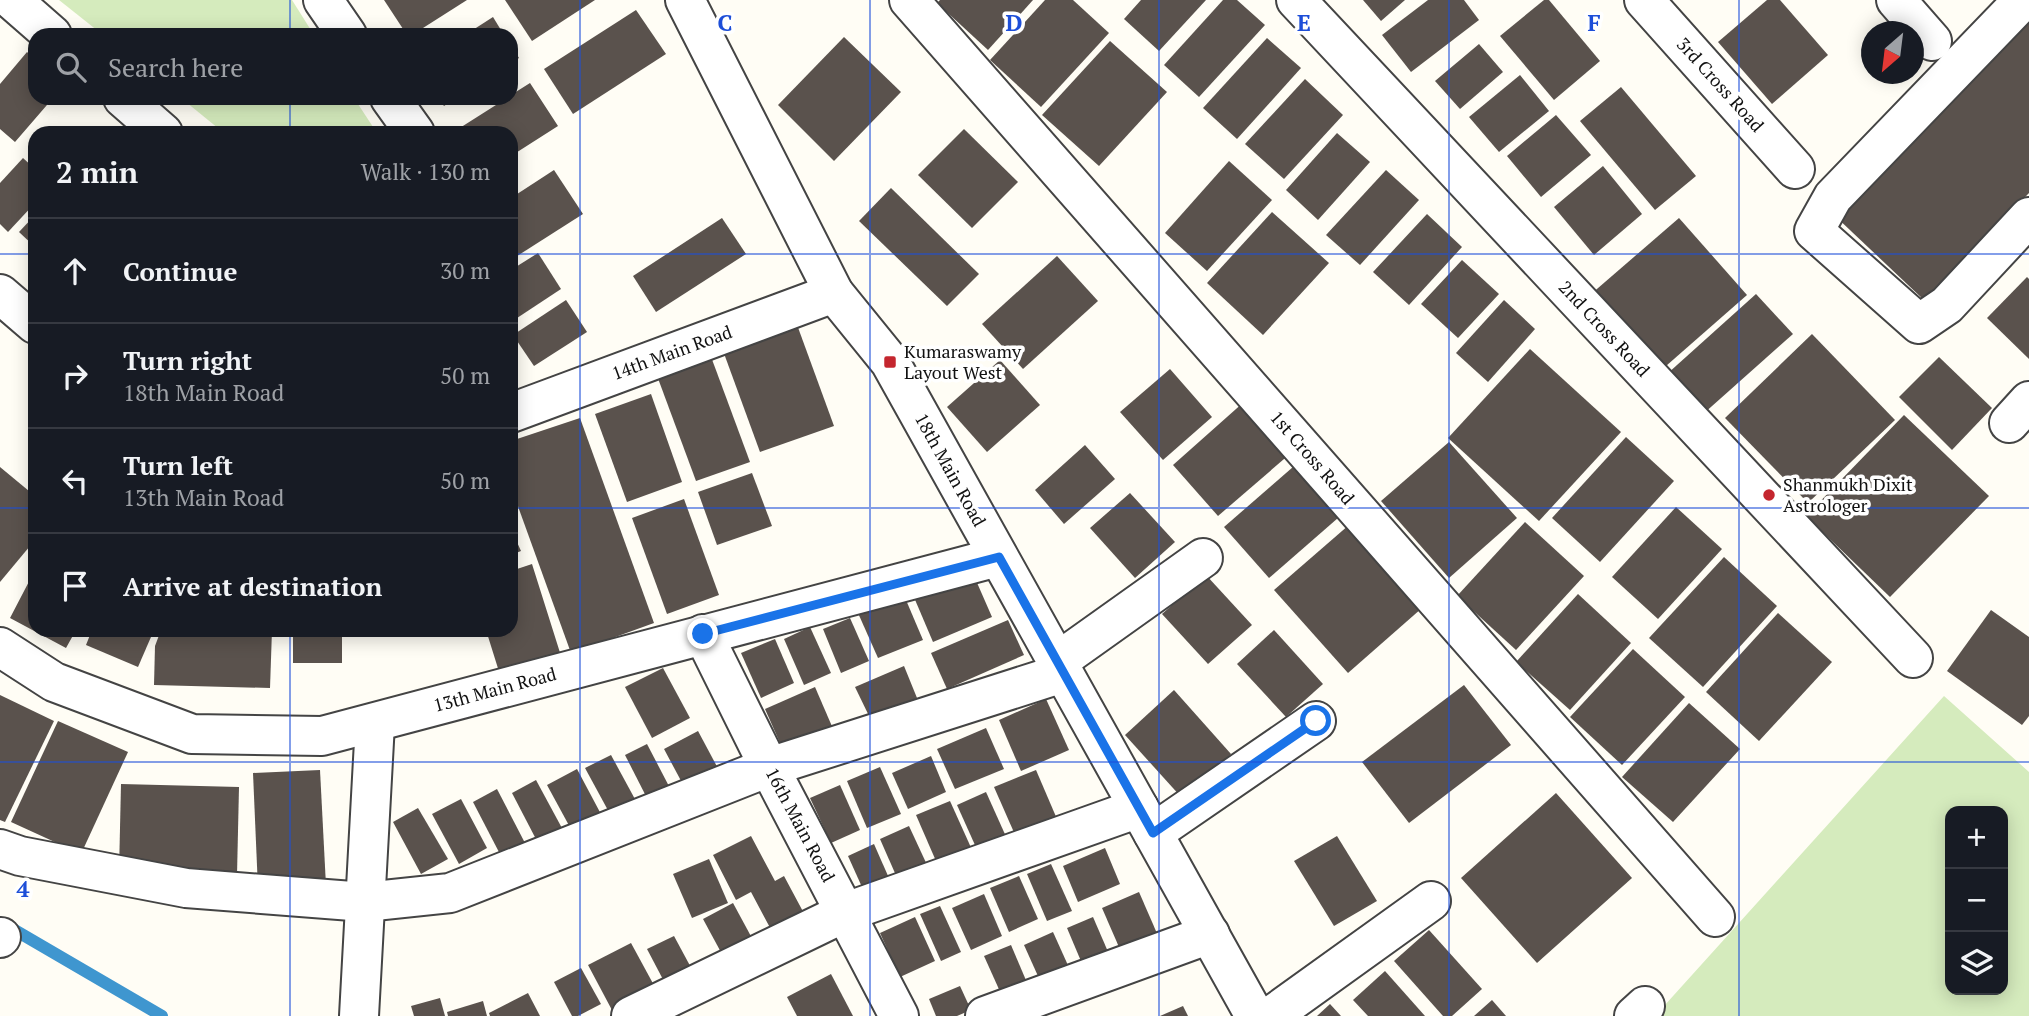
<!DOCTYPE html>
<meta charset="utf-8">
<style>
:root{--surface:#171b24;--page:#242831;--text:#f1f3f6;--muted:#9ea1a6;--line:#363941}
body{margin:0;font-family:"PT Serif",serif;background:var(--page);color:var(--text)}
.controls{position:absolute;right:21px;bottom:21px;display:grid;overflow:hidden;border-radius:14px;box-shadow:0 4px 18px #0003}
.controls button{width:63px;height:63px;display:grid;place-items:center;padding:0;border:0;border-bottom:2px solid var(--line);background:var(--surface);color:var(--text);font:35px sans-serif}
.compass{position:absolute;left:1861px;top:21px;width:63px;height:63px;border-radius:50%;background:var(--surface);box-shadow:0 4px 18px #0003;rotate:208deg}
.stop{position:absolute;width:21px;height:21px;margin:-16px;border:5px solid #1a73e8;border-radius:50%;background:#fff}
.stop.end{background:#1a73e8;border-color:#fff;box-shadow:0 2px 7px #0008}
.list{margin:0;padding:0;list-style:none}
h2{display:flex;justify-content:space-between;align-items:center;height:91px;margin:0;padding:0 28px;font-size:30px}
h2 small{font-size:23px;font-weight:400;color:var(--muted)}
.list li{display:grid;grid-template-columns:46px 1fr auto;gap:21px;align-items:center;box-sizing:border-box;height:105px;padding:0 28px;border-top:2px solid var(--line)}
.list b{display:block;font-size:26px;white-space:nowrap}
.list p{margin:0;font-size:23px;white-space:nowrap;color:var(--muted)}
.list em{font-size:23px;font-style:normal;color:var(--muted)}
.icon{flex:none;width:38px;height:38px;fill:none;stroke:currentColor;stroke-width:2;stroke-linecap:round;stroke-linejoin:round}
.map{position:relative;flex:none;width:2029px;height:1016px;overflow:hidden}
.search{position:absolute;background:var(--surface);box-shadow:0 4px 18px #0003;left:28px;top:28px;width:490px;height:77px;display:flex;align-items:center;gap:18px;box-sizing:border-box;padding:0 24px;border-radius:21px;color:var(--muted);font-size:26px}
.panel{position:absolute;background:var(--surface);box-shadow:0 4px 18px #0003;left:28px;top:126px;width:490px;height:511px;border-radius:21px}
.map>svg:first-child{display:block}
.green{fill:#d5ebbd;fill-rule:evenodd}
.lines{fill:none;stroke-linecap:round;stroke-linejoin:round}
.stream{stroke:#3f96cf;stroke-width:12}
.building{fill:#5a524d}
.minor-casing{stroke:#444;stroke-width:42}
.minor{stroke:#fff;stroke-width:38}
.route{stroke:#1a73e8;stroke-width:9}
.grid{fill:none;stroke:#1d4ed8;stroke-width:2;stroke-opacity:0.55}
.poi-dot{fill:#c4262e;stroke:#fff;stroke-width:2.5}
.labels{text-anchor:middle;stroke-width:7;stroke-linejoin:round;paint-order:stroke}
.street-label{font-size:18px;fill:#111;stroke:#fff}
.poi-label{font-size:18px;fill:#111;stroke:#fff;text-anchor:start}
.grid-label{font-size:23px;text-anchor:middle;font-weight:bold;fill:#1d4ed8;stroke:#fff;stroke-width:7;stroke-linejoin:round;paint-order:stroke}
</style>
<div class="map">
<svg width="2029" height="1016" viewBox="0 0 2029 1016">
<rect width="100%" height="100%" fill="#fffdf5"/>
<!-- green -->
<g class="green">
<polygon points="59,0 292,0 314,35 103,35"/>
<polygon points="181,98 354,98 377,133 224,133"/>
<path d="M1944,696L2029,772V1016H1655ZM1950,811H2003V990H1950Z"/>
</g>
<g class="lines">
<!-- stream -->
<polyline class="stream" points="6,925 162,1016"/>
</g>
<!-- building -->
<g class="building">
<polygon points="384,0 467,0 412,35 407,35"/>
<polygon points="505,0 595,0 532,41"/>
<polygon points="940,0 1033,0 988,50 937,3"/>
<polygon points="1045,0 1073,0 1109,33 1041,107 990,60"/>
<polygon points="1141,0 1206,0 1159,51 1124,19"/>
<polygon points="1223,0 1237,0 1265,25 1199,97 1164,65"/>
<polygon points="1363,0 1405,0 1381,21"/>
<polygon points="1428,0 1464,0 1479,20 1411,72 1382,35"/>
<polygon points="1544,0 1549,0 1600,61 1554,100 1500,36"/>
<polygon points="1767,0 1780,0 1828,55 1772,104 1718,42"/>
<polygon points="2029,9 2029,193 1925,301 1833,214"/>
<polygon points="636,10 666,54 573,114 544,69"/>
<polygon points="493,17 504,35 465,35"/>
<polygon points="844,37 901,92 834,161 778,105"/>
<polygon points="1267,38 1301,68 1237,139 1203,108"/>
<polygon points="1110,41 1167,92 1099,166 1042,115"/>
<polygon points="1479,44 1503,72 1460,109 1435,81"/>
<polygon points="511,45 519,58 511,63"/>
<polygon points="27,52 35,59 35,98 53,98 15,142 0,129 0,84"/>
<polygon points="1520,75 1549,111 1499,152 1469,117"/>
<polygon points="1305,79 1343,115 1284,179 1245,144"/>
<polygon points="530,83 558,126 511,156 511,133 456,133 455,131 507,98 511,98 511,95"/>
<polygon points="1621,87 1696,176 1655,210 1580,121"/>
<polygon points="438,98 456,98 444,106"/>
<polygon points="1556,115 1591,155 1541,197 1507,156"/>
<polygon points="964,129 1018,182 972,228 918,175"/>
<polygon points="1337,133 1370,162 1318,220 1286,190"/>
<polygon points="23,158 35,169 35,203 8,232 0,224 0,183"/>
<polygon points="1229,161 1272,200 1207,271 1165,233"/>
<polygon points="1603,166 1642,214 1594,255 1554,207"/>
<polygon points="554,170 583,214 514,258 511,255 511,198"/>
<polygon points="1386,170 1419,200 1360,265 1326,235"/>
<polygon points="891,188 979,274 947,306 859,221"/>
<polygon points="1272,212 1329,263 1263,335 1207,283"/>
<polygon points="1427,214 1462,247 1409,305 1373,272"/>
<polygon points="35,215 35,247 19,232"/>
<polygon points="722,218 746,254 656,312 633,276"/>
<polygon points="1679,218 1747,295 1658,373 1590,295"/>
<polygon points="538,253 561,289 511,322 511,270"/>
<polygon points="1057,256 1098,301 1023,369 982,324"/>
<polygon points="1462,260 1499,294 1458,338 1421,304"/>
<polygon points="2027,277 2029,279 2029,359 1987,318"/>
<polygon points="1756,294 1793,334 1693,423 1657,383"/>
<polygon points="566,300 587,332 534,366 513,335"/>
<polygon points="1504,300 1535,329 1488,382 1456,353"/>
<polygon points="796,322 834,426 760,452 722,348"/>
<polygon points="1812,334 1895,420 1808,503 1725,418"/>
<polygon points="1530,349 1621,432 1539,521 1448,438"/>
<polygon points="710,354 750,462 696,481 656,373"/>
<polygon points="1939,357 1992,408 1952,450 1899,397"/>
<polygon points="1000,360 1040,405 987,452 947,407"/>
<polygon points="1170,369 1212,417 1163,460 1120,412"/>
<polygon points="651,394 682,482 627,502 595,414"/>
<polygon points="1245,401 1291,453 1218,516 1173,465"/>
<polygon points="1904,415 1989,496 1890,597 1806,516"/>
<polygon points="580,418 654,623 571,653 511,487 511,441"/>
<polygon points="1626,437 1674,481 1600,562 1552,518"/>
<polygon points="1449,442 1517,518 1449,578 1381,501"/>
<polygon points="1085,445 1115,479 1064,524 1035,490"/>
<polygon points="1301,460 1346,511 1269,578 1224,527"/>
<polygon points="0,467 35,496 35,540 0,582"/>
<polygon points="752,473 772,526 717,545 698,492"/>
<polygon points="1130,493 1175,542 1135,578 1090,528"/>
<polygon points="684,499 719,595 667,614 632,518"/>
<polygon points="1676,507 1722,549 1658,619 1612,577"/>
<polygon points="1357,518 1430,601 1348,673 1274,590"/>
<polygon points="1525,522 1584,576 1516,650 1457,596"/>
<polygon points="511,529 521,551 511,555"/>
<polygon points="1724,557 1777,606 1703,687 1649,638"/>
<polygon points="532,564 562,659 501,678 486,630 511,630 511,571"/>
<polygon points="971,569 992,617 933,642 913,595"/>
<polygon points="35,570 35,630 76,630 66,648 10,618"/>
<polygon points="1206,575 1252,625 1208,664 1162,614"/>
<polygon points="903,593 923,640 878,658 858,613"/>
<polygon points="1578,594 1631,643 1570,710 1516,662"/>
<polygon points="1991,610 2029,637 2029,716 2022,725 1947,671"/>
<polygon points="1778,613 1832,662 1759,741 1706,692"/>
<polygon points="850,618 869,661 841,673 823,629"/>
<polygon points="1008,620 1024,655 947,689 931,653"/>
<polygon points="810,627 831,673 804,685 784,639"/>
<polygon points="92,630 154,630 138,667 86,645"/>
<polygon points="161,630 272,630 270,688 154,685 155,646"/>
<rect x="293" y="630" width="49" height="33"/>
<polygon points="1274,630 1323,684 1286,717 1237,664"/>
<polygon points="775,639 794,683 761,698 741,653"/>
<polygon points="1633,649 1685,697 1622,765 1570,717"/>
<polygon points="904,666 917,698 870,718 855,687"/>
<polygon points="663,668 690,718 652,738 625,687"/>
<polygon points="1464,685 1511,745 1409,823 1362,762"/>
<polygon points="815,687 834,731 784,752 765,709"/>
<polygon points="1174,690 1231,754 1182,798 1125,735"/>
<polygon points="0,695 54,721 5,822 0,820"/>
<polygon points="1046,699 1069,750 1021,771 999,720"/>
<polygon points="1689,703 1740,749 1673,822 1622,777"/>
<polygon points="58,721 128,752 81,854 11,822"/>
<polygon points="986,728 1004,769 955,789 937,749"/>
<polygon points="698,731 721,774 687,792 664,749"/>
<polygon points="647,744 672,792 650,804 625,755"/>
<polygon points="611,755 636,801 610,814 585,768"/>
<polygon points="931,756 946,792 908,809 892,773"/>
<polygon points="880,767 901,814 867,828 847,781"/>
<polygon points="577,769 602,816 572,831 547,785"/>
<polygon points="320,770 326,886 258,889 253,773"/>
<polygon points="1036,770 1057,819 1016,837 994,787"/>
<polygon points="536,780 563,830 538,843 512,793"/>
<polygon points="121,784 239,787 237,875 119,872"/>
<polygon points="840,785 860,830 831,843 810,798"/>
<polygon points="497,789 525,843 501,856 473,802"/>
<polygon points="986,792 1008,841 979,854 957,805"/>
<polygon points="1556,793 1632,878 1537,963 1461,878"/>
<polygon points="461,799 487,848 459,864 432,814"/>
<polygon points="950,801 973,852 939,868 916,815"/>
<polygon points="418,808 448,859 421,874 393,822"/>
<polygon points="909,826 928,867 898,880 880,839"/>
<polygon points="751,836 775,881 784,876 807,919 775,937 751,892 736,900 713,855"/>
<polygon points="1337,836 1377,901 1334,926 1294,861"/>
<polygon points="874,844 892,885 866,896 848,856"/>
<polygon points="1105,848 1120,884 1078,902 1063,866"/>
<polygon points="709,859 728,903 692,918 673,874"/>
<polygon points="1051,864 1072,911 1047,921 1027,874"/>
<polygon points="1019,876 1038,919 1009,932 990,888"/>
<polygon points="1139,892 1159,938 1122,954 1102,908"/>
<polygon points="984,894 1002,936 971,950 952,908"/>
<polygon points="733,903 753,940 723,956 703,919"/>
<polygon points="940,906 961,952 941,961 920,914"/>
<polygon points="915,917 935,961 900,977 880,933"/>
<polygon points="1093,917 1112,961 1086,973 1067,928"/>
<polygon points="1429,930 1482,989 1452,1016 1443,1016 1394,961"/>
<polygon points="1053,932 1071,972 1042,985 1024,945"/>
<polygon points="674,936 695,975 668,989 647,949"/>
<polygon points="631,943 656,989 613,1012 588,965"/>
<polygon points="1011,945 1028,985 1002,996 984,956"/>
<polygon points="581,968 601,1004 578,1016 572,1016 554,982"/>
<polygon points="1385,971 1425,1016 1368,1016 1353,1000"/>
<polygon points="831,974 853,1016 797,1016 787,997"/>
<polygon points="960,986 971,1010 957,1016 936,1016 929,999"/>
<polygon points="528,993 540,1016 490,1016 489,1013"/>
<polygon points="440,998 445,1016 414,1016 411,1006"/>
<polygon points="1492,1000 1506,1016 1474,1016"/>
<polygon points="483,1001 487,1016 448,1016 447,1012"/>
<polygon points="1330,1004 1341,1016 1317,1016"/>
<polygon points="1183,1006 1188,1016 1160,1016"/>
</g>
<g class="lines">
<!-- minor casing -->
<g class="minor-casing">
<g id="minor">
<polyline points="12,0 52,35"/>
<polyline points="323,0 347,35"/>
<polyline points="685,0 834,293 890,362 1255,1016"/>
<polyline points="909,0 1715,917"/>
<polyline points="1296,0 1913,658"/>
<polyline points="1644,0 1795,169"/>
<polyline points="1896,0 1932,41"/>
<polyline points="2023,0 1833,197 1814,231 1919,324 1947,305 2029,217"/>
<polyline points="123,98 163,133"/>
<polyline points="390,98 415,133"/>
<polyline points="0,294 35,324"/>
<polyline points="511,413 834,293"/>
<polyline points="2009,423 2029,401"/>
<polyline points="703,634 769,767 899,1016"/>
<polyline points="0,647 54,682 192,734 322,736 998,557"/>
<polyline points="1057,662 1203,558"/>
<polyline points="1153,833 1316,721"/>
<polyline points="0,849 20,856 186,888 365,902 450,893 769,767 1063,673"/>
<polyline points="0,938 1,937"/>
<polyline points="359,1016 375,723"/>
<polyline points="631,1016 846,912 1139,808"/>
<polyline points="985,1016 1210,934"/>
<polyline points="1271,1016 1431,901"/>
<polyline points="1634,1016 1645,1006"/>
</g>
</g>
<!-- minor -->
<use href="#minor" class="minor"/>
</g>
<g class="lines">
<!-- route -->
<polyline class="route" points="703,634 999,557 1153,833 1316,721"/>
</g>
<!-- grid -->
<path class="grid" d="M290,0V35M580,0V1016M870,0V1016M1159,0V1016M1449,0V1016M1739,0V1016M290,98V133M0,254H35M511,254H2029M0,508H35M511,508H2029M290,630V1016M0,762H2029"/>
<!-- markers -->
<g class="poi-dot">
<rect x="883" y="355" width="14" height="14" rx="3.5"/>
<circle cx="1769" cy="495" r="7"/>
</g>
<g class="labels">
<!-- street labels -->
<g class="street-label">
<text transform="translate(1720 85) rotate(48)" y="6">3rd Cross Road</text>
<text transform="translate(1604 329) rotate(47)" y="6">2nd Cross Road</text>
<text transform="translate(672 353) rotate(-20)" y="6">14th Main Road</text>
<text transform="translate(1312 458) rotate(49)" y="6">1st Cross Road</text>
<text transform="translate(950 470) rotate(61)" y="6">18th Main Road</text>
<text transform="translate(495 690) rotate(-15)" y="6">13th Main Road</text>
<text transform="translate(800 825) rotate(62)" y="6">16th Main Road</text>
</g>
<!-- poi labels -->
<g class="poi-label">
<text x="904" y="358">Kumaraswamy<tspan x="904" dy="21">Layout West</tspan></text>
<text x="1783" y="491">Shanmukh Dixit<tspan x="1783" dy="21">Astrologer</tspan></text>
</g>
</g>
<g class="grid-label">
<text x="725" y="31">C</text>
<text x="1014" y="31">D</text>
<text x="1304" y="31">E</text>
<text x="1594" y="31">F</text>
<text x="23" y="897">4</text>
</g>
</svg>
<div class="controls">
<button>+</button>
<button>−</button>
<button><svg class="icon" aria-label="layers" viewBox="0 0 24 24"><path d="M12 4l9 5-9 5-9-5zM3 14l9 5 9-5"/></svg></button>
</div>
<svg class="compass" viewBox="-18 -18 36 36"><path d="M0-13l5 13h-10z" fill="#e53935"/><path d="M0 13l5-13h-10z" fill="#9ea1a6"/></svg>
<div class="stop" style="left:1316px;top:721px"></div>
<div class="stop end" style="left:703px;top:634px"></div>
<div class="search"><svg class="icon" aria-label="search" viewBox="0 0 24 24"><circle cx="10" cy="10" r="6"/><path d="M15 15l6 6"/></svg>Search here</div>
<section class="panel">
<h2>2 min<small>Walk · 130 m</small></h2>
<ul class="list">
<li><svg class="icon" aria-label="ahead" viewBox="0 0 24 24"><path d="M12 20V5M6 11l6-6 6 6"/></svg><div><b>Continue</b></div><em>30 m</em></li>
<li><svg class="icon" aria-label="right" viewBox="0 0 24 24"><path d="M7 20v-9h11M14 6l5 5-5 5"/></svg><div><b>Turn right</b><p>18th Main Road</p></div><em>50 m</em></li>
<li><svg class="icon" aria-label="left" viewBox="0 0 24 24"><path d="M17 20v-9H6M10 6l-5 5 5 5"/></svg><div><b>Turn left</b><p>13th Main Road</p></div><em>50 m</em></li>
<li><svg class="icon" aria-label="arrive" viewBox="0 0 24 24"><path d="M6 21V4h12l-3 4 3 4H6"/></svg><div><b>Arrive at destination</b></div></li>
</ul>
</section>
</div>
